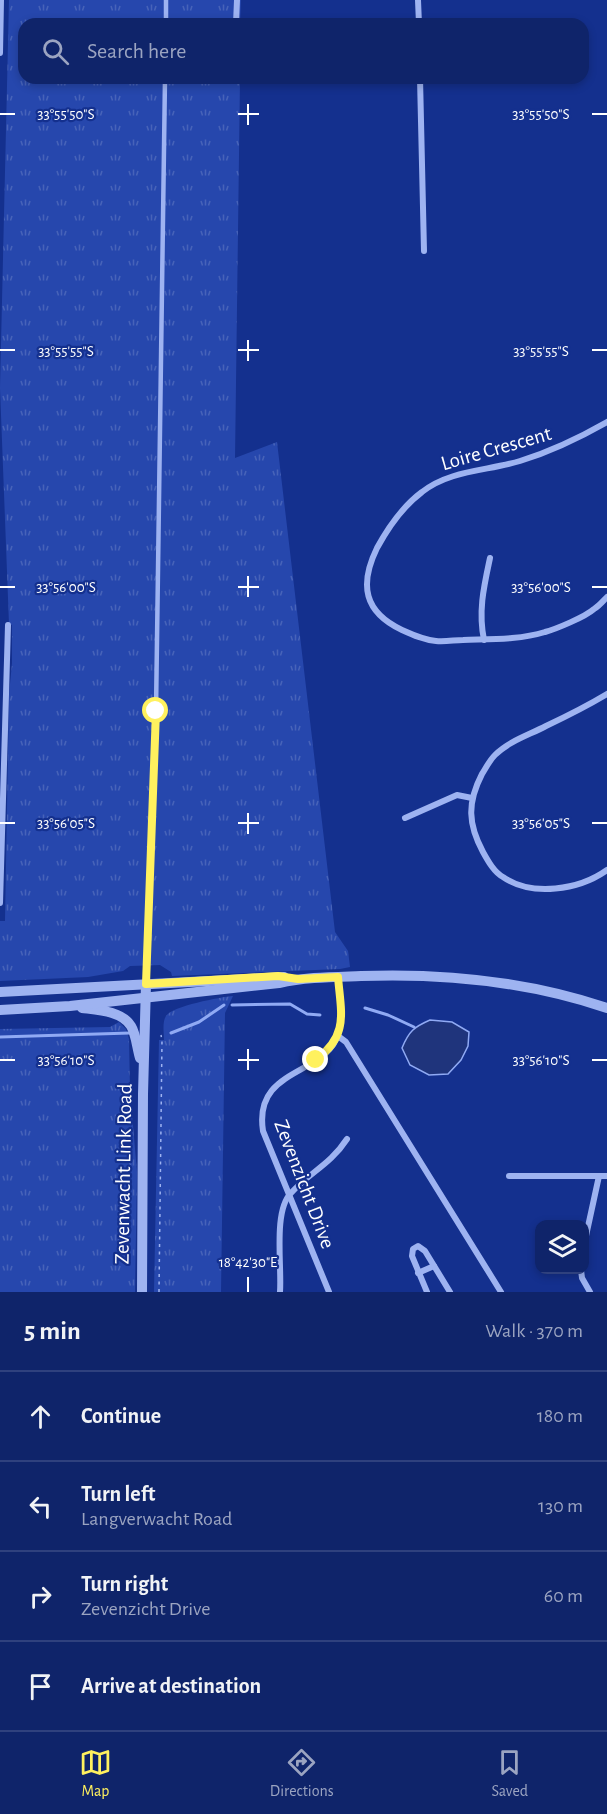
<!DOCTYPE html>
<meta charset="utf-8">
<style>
:root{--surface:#0f246a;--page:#182c70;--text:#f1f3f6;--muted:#9ba4c1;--line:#2f417e;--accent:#fff15e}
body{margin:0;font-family:"Alegreya Sans",sans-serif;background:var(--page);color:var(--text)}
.controls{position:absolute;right:18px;bottom:18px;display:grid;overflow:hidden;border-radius:12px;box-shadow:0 3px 9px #0003}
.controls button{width:54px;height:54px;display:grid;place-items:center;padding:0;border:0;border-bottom:2px solid var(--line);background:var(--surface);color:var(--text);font:30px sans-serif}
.stop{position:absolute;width:18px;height:18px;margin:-14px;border:4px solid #fff15e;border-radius:50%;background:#fff}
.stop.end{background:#fff15e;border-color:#fff;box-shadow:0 2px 6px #0008}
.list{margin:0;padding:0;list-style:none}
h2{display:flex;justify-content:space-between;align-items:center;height:78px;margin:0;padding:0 24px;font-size:26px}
h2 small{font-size:20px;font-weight:400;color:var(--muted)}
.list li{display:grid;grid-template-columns:39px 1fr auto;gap:18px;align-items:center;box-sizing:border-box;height:90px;padding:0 24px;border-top:2px solid var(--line)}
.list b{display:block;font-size:22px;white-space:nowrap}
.list p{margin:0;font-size:20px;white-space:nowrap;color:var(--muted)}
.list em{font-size:20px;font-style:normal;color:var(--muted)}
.icon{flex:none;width:33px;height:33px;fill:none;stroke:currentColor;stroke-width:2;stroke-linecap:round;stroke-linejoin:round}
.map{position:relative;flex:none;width:607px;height:1292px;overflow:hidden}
.search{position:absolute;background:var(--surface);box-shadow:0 3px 9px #0003;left:18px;right:18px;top:18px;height:66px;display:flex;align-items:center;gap:15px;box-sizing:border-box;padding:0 21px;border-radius:18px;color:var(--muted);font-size:22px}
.sheet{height:438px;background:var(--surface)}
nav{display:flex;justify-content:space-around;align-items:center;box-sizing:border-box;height:84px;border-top:2px solid var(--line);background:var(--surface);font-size:16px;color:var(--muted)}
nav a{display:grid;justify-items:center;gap:3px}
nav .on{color:var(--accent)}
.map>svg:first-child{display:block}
.grass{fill:url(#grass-tufts)}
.water{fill:#1f347c;stroke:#90aaf4;stroke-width:1.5}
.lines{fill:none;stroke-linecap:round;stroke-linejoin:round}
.stream{stroke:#90aaf4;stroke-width:3}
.path{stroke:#9eb3f1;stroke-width:1.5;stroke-dasharray:3 4.5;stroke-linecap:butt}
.service{stroke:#9eb3f1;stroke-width:4.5}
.minor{stroke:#9eb3f1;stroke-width:6}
.tertiary{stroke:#9eb3f1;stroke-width:10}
.route{stroke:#fff15e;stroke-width:8}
.ticks{fill:none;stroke:#fff;stroke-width:2}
.labels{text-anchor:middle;stroke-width:4.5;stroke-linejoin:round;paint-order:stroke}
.street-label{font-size:21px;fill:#fff;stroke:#14308e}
.ticks-label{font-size:15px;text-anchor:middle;fill:#fff;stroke:#14308e;stroke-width:4.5;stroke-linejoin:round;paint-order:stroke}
</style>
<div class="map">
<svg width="607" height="1292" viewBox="0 0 607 1292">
<defs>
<pattern id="grass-tufts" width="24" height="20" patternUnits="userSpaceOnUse" patternTransform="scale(1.5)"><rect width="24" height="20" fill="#2647ad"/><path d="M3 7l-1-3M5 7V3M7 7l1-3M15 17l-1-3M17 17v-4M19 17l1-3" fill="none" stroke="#4763b9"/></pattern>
</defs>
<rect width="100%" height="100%" fill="#14308e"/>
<!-- grass -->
<g class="grass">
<polygon points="9,0 241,0 240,24 24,24 24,78 240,78 235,458 277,442 335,932 348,951 350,967 340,969 172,976 171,972 160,965 130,966 123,971 88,977 0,981 0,921 5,921 9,695 12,663 12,625 9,624 0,388"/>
<path d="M233,996L225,1013L221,1292H154L159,1040H164C164,1033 162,1022 166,1016C172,1006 221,997 233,996Z"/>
<polygon points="119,1022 126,1029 129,1039 130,1091 137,1172 135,1292 0,1292 0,1029 110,1027"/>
</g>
<!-- water -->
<path class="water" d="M430,1020L452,1022L469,1032L468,1046L461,1060L448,1074L429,1075L410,1065L402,1048C409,1031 414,1027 430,1020Z"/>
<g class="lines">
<!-- stream -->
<g class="stream">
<polyline points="232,1005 290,1004 307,1014 320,1015"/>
<polyline points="365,1008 388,1015 414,1027"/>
<polyline points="171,1033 199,1022 224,1005"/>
<polyline points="0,1037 130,1033"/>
</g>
<!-- path -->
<polyline class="path" points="159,1292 162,1040 161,1035"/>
<!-- service -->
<g class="service">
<polyline points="166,24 166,0"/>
<polyline points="146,984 156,711 165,78"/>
</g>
<!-- minor -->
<g class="minor">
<polyline points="418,0 419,24"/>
<polyline points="236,24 237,0"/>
<polyline points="0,53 1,0"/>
<polyline points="420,78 424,251"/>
<path d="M607,422C579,438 552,451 520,461C487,471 450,470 422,492C402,507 389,526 377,548C359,585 364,612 402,630C413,635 424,640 436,641C445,642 455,640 463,640C490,639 519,640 545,632C556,629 585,617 594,609C599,606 603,601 607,597"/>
<path d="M484,640C478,611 484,586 490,558"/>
<path d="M607,694C587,706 567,716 546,726C529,735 509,741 495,755C489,761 486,768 482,774C467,803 468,824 483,852C488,861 494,872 503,877C532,897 579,890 607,870"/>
<polyline points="405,818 457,795 472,798"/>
<polyline points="0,903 8,625"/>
<polyline points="338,1036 346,1042 501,1292"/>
<polyline points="509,1176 607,1176"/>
<polyline points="584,1245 599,1176"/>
<polyline points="581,1270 582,1278 590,1292"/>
<polyline points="418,1273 434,1266"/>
<path d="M280,1292C282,1266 273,1211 291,1193C310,1172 330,1165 347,1139"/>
<path d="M329,1292L263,1131C253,1066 327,1077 339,1032C344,1015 339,994 338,977"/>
<polyline points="427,1292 412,1256 413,1249 418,1246 425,1251 450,1292"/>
</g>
<!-- tertiary -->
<g class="tertiary">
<polyline points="0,992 284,977"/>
<path d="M82,1008C98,1010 122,1011 131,1026C136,1034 137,1048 140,1058"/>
<path d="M0,1010L70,1006L279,983C306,977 333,977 361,976C445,973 527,981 607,1008"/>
<polyline points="142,1292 143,1094 146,984"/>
</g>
</g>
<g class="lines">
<!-- route -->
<path class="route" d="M156,711L146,984L278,976L298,979L338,977C341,1013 349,1035 316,1060"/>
</g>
<!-- ticks -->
<path class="ticks" d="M248,104V125M0,114H15M238,114H259M592,114H607M248,340V361M0,350H15M238,350H259M592,350H607M248,576V597M0,587H15M238,587H259M592,587H607M248,813V834M0,823H15M238,823H259M592,823H607M248,1049V1070M0,1060H15M238,1060H259M592,1060H607M248,1277V1292"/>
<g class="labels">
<!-- street labels -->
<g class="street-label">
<text transform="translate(496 448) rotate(-16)" y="7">Loire Crescent</text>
<text transform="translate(123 1174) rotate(-89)" y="7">Zevenwacht Link Road</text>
<text transform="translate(305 1184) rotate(69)" y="7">Zevenzicht Drive</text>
</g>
</g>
<g class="ticks-label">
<text x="66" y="119">33°55'50"S</text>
<text x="541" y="119">33°55'50"S</text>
<text x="66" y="356">33°55'55"S</text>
<text x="541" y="356">33°55'55"S</text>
<text x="66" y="592">33°56'00"S</text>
<text x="541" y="592">33°56'00"S</text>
<text x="66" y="828">33°56'05"S</text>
<text x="541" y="828">33°56'05"S</text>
<text x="66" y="1065">33°56'10"S</text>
<text x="541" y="1065">33°56'10"S</text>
<text x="248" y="1267">18°42'30"E</text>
</g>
</svg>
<div class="controls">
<button><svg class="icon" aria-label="layers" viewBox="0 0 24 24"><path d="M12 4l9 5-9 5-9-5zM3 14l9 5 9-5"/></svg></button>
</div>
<div class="stop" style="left:156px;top:711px"></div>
<div class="stop end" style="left:316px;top:1060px"></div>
<div class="search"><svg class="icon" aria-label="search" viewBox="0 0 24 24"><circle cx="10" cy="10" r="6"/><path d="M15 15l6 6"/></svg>Search here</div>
</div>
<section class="sheet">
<h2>5 min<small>Walk · 370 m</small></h2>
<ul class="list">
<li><svg class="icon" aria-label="ahead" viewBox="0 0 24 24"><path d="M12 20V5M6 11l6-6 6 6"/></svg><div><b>Continue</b></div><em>180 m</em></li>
<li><svg class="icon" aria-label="left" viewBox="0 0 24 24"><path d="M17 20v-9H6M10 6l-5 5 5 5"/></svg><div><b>Turn left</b><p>Langverwacht Road</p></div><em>130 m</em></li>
<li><svg class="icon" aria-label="right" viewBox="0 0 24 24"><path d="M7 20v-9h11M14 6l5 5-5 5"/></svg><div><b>Turn right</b><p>Zevenzicht Drive</p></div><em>60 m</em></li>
<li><svg class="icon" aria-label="arrive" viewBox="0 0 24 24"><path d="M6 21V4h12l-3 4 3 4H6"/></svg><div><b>Arrive at destination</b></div></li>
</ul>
</section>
<nav>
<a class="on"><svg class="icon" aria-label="map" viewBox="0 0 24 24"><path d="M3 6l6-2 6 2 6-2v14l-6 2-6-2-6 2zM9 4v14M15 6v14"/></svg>Map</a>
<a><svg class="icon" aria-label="directions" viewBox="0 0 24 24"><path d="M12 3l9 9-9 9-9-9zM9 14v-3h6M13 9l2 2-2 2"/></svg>Directions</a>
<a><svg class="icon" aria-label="saved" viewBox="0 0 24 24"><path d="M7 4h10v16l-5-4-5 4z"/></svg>Saved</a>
</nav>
